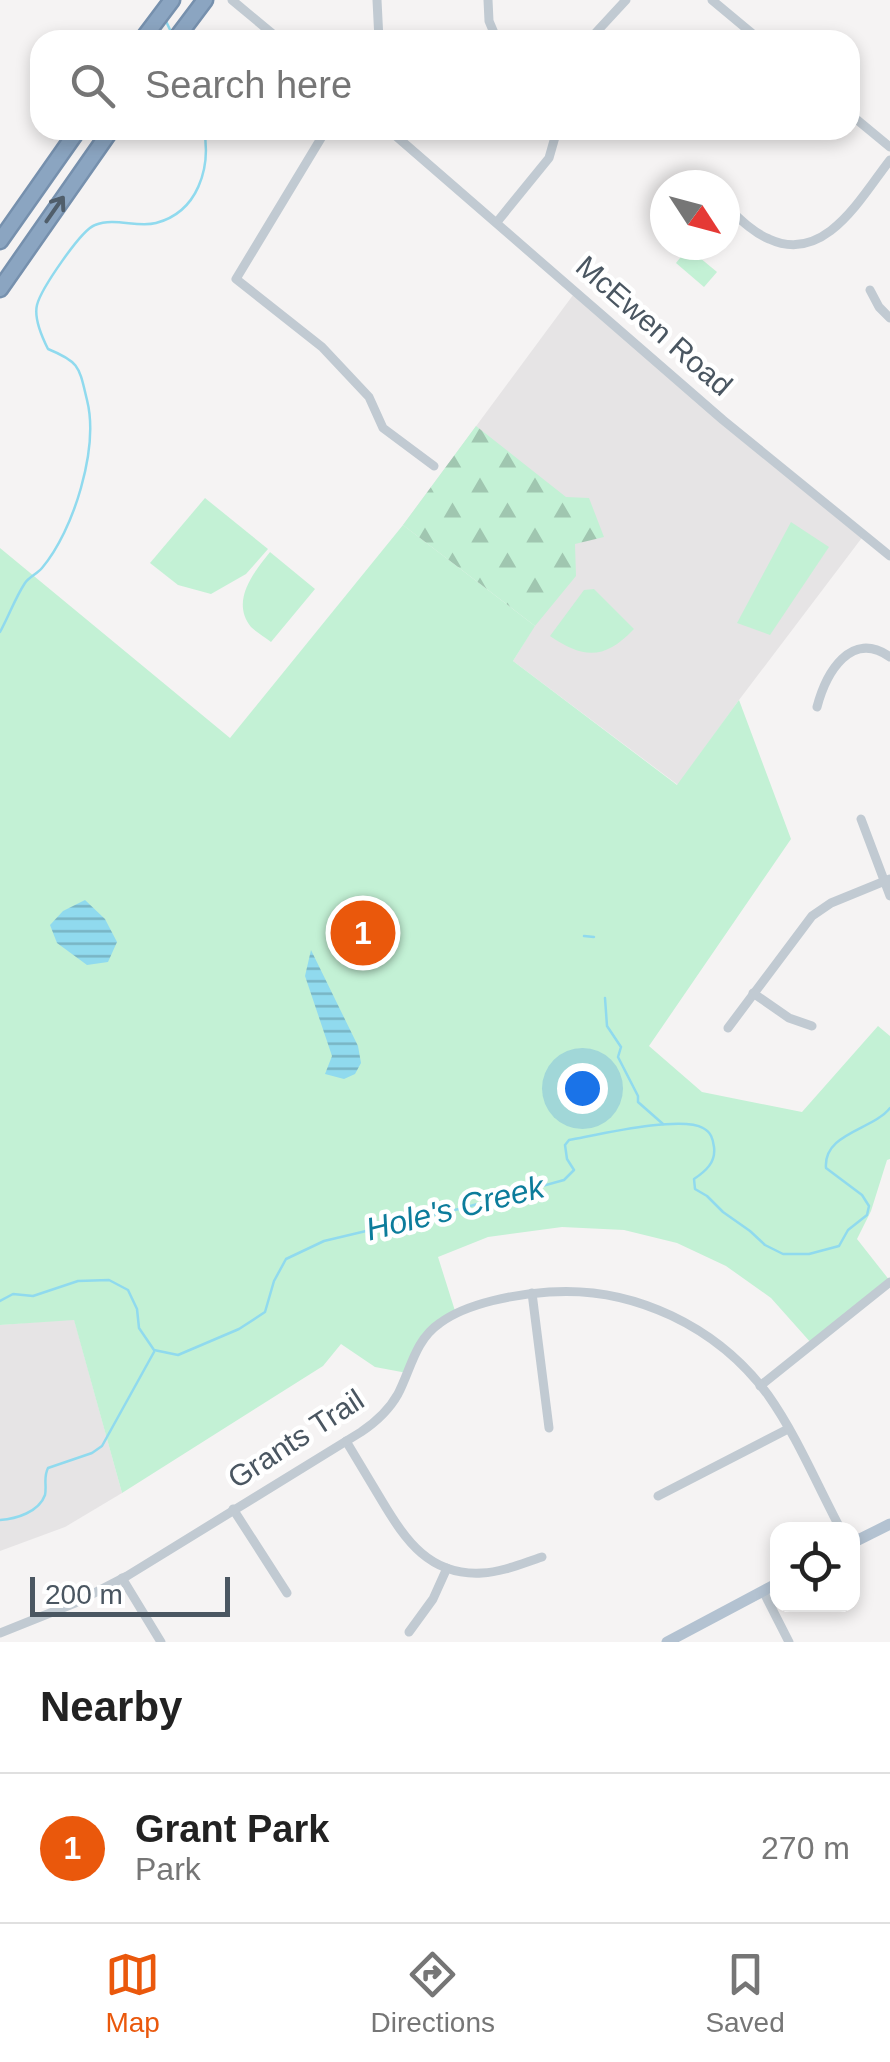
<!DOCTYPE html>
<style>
:root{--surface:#fff;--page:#f6f6f6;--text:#222;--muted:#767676;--line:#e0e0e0;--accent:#ea580c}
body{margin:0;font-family:Arial,sans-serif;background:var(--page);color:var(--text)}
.controls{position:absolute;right:30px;bottom:30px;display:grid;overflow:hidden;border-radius:20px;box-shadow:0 5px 15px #0003}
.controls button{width:90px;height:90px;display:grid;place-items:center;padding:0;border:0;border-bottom:2px solid var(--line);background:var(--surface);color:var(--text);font:50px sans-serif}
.compass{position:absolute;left:650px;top:170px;width:90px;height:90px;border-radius:50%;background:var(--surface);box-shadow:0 5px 15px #0003;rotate:126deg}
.scale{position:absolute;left:30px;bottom:25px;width:200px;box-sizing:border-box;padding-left:10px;border:5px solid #4a5661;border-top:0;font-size:28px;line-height:35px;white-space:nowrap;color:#4a5661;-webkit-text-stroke:8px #fff;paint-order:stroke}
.you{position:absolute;left:582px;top:1088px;width:35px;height:35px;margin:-25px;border:8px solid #fff;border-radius:50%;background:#1a73e8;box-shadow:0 0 0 15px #1a73e833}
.badge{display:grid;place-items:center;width:65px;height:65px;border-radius:50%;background:var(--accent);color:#fff;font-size:32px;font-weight:700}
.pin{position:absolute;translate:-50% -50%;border:5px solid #fff;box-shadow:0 2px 10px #0006}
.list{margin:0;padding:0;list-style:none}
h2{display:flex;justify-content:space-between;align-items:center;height:130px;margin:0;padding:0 40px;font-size:42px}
h2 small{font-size:32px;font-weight:400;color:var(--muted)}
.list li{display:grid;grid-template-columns:65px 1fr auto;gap:30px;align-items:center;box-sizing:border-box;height:150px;padding:0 40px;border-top:2px solid var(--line)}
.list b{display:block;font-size:38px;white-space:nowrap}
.list p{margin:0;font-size:32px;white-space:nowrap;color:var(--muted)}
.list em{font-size:32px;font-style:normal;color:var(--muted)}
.icon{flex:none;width:55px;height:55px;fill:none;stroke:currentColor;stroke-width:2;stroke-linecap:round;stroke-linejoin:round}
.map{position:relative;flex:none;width:890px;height:1642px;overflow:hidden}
.search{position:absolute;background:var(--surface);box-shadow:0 5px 15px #0003;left:30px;right:30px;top:30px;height:110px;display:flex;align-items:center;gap:25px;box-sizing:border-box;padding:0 35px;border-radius:30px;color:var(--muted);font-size:38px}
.sheet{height:280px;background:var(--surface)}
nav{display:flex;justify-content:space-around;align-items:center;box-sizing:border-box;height:140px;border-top:2px solid var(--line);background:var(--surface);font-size:28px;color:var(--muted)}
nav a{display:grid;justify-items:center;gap:5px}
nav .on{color:var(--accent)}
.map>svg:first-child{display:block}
.education{fill:#e6e4e5}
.green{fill:#c3f1d5}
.forest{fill:url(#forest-firs)}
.water{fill:url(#water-rules)}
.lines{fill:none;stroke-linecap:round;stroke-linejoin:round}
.stream{stroke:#90daee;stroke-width:2.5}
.highway-casing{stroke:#7690ad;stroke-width:19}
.minor{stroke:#c1cad2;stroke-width:9}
.major{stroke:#b3c2d1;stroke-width:11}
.highway{stroke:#8ba5c1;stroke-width:14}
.oneway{stroke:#505e6b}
.labels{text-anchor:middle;stroke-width:9;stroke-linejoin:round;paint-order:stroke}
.street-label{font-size:30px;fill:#4a5661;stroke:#fff}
.water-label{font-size:32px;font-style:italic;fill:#0c7c9b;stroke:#fff}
</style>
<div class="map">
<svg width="890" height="1642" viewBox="0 0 890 1642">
<defs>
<pattern id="forest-firs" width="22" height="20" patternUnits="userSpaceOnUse" patternTransform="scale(2.5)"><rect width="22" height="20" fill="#c3f1d5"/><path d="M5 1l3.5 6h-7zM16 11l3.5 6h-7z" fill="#a0c6b0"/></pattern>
<pattern id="water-rules" width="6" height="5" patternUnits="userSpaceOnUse" patternTransform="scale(2.5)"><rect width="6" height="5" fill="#90daee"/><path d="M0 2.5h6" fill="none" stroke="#78b4c4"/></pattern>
</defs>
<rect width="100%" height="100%" fill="#f5f3f3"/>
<!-- education -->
<g class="education">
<polygon points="576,291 864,535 739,700 678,785 513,661 535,625 403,525"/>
<polygon points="74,1319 122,1493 65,1527 0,1551 0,1325"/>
</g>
<!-- green -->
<g class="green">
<polygon points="688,248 717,272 704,287 676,263"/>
<polygon points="205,498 268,549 246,574 211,594 178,585 150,563"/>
<polygon points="791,522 829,547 770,635 737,623"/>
<polygon points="403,525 535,626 513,661 677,785 739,700 791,839 649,1046 702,1092 802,1112 878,1026 890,1036 890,1159 887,1160 871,1211 857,1239 890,1281 812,1344 771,1298 726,1266 677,1243 624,1230 562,1227 488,1237 438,1257 456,1314 437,1324 407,1373 375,1367 341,1344 323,1366 122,1493 74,1320 0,1325 0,548 230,738"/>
<path d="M270,552L315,589L271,642C265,637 256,632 251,627C230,601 254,572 270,552Z"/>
<path d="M594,589L634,629C605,659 585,660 550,636L584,590Z"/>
</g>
<!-- forest -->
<polygon class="forest" points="476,426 566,497 589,498 604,537 575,544 576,576 535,626 403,525"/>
<!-- water -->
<g class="water">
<polygon points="85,900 105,919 117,942 108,962 87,965 57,943 50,925 63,911"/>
<polygon points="311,950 358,1046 361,1063 355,1074 344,1079 325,1074 332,1056 305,976"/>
</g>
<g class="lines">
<!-- stream -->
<g class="stream">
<polyline points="165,19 172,34"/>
<path d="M0,632C9,616 15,598 25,583C29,577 37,574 42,568C74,530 99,448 87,400C79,367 80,362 48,349C42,337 34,317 37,305C41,289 81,230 95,225C115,217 137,228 156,223C198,212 211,168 204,130"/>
<polyline points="584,936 594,937"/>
<polyline points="605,998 607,1026 621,1047 618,1057 638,1096 638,1102 663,1124"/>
<path d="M0,1301L13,1294L33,1296L78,1281L109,1280L128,1290L137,1309L139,1328L154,1350L178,1355L239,1329L265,1312L274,1281L286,1259L324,1241L463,1208L564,1180L574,1170L567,1159L565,1145L569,1140C597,1135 681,1115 703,1128C711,1132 713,1139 714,1147C716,1162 706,1171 694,1179L695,1189L707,1196L723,1212L750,1231L765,1245L783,1254H809L839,1246L848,1230L867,1215L869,1206L862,1195L826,1168C823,1133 873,1130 890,1108"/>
<path d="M0,1520C16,1519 39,1512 45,1495C47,1485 43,1478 48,1468L92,1453L102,1446L154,1352"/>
</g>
<!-- highway casing -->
<g class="highway-casing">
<g id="highway">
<polyline points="142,40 172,0"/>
<polyline points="175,40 205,0"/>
<polyline points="0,241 78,130"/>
<polyline points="0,289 111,130"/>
</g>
</g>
<!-- minor -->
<g class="minor">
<polyline points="232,0 280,40"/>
<polyline points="377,0 379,40"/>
<polyline points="488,0 489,21 497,40"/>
<polyline points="712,0 760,40"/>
<polyline points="589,40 626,0"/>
<polyline points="850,114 890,147"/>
<polyline points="326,130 236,279 322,347 369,397 383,428 434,466"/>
<polyline points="389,130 723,420 890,556"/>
<path d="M725,205C738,217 752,232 769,239C825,265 861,197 890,160"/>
<polyline points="497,222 549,158 557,130"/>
<polyline points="870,290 879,307 890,318"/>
<path d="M817,707C826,673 851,629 890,657"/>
<polyline points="861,819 890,896"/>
<polyline points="753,993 789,1018 812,1026"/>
<polyline points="728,1028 812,916 831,903 890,879"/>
<polyline points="532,1293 549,1428"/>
<polyline points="760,1386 890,1282"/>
<path d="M346,1441C358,1461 370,1481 382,1501C406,1541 430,1576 482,1573C503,1572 523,1563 542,1557"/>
<polyline points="658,1496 788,1429"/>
<polyline points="233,1509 287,1593"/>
<polyline points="122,1578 161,1642"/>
<polyline points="763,1591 789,1642"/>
<polyline points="409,1632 433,1599 447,1568"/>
<path d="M0,1633L75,1603L127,1576L361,1432C376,1422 389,1410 398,1394C411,1369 415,1340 440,1323C467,1303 516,1294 549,1292C634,1286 718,1327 768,1395C797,1436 817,1485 841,1530"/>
</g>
<!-- major -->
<g class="major">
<polyline points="852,1543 890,1524"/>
<polyline points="667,1642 778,1583"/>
</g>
<!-- highway -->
<use href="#highway" class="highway"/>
</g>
<!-- one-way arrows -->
<defs><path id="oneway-shaft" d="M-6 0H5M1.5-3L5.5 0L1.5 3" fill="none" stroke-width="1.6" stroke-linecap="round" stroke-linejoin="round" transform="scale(2.5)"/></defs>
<use class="oneway" href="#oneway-shaft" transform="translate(55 209) rotate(-55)"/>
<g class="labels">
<!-- street labels -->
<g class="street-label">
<text transform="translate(654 326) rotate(41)" y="10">McEwen Road</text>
<text transform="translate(296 1439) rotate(-33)" y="10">Grants Trail</text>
</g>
<!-- water labels -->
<g class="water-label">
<text transform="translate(455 1208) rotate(-14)" y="11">Hole's Creek</text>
</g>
</g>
</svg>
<div class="controls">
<button><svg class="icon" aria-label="locate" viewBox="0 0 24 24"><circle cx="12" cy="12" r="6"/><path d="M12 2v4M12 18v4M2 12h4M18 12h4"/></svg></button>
</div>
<svg class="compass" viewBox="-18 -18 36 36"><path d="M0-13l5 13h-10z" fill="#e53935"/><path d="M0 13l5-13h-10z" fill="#767676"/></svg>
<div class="scale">200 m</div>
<div class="you"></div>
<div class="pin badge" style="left:363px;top:933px">1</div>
<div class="search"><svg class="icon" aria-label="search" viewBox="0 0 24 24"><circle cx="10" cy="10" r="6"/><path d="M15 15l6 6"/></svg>Search here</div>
</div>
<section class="sheet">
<h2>Nearby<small></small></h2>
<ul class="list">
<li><span class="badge">1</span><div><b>Grant Park</b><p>Park</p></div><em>270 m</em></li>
</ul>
</section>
<nav>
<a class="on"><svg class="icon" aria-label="map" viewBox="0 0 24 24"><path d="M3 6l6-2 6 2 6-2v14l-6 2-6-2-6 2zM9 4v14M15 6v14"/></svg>Map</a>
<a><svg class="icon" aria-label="directions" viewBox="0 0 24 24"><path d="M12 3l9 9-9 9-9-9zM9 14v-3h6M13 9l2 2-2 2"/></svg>Directions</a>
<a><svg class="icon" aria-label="saved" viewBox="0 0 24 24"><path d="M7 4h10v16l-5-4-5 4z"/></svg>Saved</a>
</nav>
